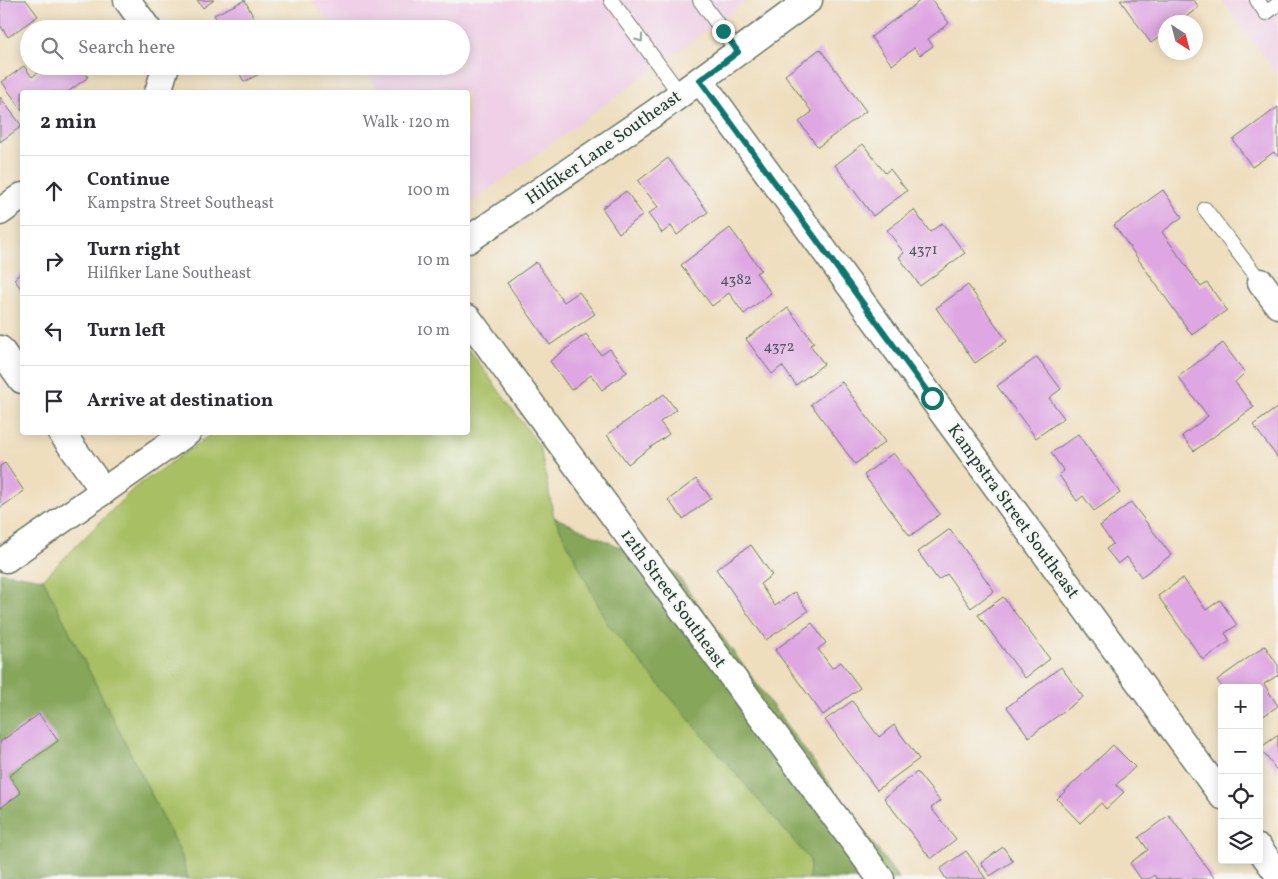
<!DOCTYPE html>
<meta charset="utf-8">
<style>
:root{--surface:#fff;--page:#f7f7f7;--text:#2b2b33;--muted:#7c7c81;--line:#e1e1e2}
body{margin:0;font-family:Vollkorn,serif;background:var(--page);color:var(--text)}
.controls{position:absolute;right:15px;bottom:15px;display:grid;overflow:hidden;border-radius:5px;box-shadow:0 2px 12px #0003}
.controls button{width:45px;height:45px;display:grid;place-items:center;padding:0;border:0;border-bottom:1px solid var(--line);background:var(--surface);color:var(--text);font:25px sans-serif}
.compass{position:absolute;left:1158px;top:15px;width:45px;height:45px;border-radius:50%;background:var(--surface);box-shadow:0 2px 12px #0003;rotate:144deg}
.stop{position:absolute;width:15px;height:15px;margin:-11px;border:4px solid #0f766e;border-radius:50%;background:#fff}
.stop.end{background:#0f766e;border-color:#fff;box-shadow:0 1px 5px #0008}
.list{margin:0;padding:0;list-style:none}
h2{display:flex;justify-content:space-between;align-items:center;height:65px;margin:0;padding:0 20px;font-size:21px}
h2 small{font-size:16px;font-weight:400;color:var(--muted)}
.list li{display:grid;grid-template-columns:32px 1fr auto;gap:15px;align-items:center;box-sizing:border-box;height:70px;padding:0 20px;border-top:1px solid var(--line)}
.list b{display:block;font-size:19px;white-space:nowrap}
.list p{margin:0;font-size:16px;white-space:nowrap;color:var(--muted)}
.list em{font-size:16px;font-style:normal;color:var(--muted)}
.icon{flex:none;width:28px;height:28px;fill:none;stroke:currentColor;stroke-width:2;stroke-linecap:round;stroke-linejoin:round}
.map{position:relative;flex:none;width:1278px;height:879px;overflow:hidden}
.search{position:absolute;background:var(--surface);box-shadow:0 2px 12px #0003;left:20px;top:20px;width:450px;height:55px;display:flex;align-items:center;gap:12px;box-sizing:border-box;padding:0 18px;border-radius:28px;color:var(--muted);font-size:19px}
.panel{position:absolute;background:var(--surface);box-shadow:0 2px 12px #0003;left:20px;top:90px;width:450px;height:345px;border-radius:5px}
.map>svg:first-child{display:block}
.built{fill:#efd0e6}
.green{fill:#a8bf64;stroke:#647e4c}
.forest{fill:#86a65a;stroke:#527247}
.building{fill:#dea6e2}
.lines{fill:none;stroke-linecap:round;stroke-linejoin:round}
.lane-casing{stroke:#687564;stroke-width:16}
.street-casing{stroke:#687564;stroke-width:29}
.lane{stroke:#fff;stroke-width:14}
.street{stroke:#fff;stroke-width:26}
.oneway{stroke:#8f9e9a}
.route{stroke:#0f766e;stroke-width:6}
.labels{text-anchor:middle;stroke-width:4.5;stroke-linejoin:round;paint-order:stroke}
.number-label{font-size:15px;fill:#4f5760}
.street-label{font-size:18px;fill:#1f3d34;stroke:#f6f6f2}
</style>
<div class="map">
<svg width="1278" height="879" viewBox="0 0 1278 879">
<rect width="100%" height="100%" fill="#f6f6f2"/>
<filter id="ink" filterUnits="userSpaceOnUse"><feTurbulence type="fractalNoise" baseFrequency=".02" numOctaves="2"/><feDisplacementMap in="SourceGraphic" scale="10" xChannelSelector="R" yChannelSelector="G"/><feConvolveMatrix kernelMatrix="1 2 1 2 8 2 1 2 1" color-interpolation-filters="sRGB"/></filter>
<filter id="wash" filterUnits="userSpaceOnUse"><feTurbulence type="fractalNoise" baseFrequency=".0096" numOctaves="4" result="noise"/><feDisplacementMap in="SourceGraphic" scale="20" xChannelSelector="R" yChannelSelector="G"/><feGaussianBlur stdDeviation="1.12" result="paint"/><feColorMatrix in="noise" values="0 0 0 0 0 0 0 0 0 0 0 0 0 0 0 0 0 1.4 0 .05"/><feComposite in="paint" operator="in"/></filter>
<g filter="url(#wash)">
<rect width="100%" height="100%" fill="#efdebe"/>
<!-- built -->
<g class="built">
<polygon points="312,0 748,0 468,205 468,92 380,92 361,66 461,66 461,29 334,29"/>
<polygon points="1222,0 1278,0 1278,76"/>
</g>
<!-- green -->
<polygon class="green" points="468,348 540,447 554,517 810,860 809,879 188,879 181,854 43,579 133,489 213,433 468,432"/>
<!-- forest -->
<g class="forest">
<polygon points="554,517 675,572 899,879 809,879 810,860 608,625"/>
<polygon points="0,572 43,579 181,854 188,879 0,879"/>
</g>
<g id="blocks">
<!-- building -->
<g class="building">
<polygon points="0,0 26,0 38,16 8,37 0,25"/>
<polygon points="197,0 214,0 203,8"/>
<polygon points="245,0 259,29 221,29 214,15"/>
<polygon points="921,0 932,0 949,23 928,39 933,46 920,55 914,48 892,65 871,37"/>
<polygon points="1120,0 1194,0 1199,7 1179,22 1166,22 1166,32 1151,43"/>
<polygon points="820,49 866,111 818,147 799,122 812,112 785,75"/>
<polygon points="24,66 32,77 47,66 81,66 88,77 68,92 22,92 22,110 2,82"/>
<polygon points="236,66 274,66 244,82"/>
<polygon points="0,97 22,126 0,142"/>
<polygon points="1278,107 1278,157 1274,152 1252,167 1233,140"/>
<polygon points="863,144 885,173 890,169 907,191 873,216 835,165"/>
<polygon points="668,158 708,212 677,235 671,226 662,233 648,214 658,207 638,181"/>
<polygon points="1163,190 1182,217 1162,232 1201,287 1207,283 1227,310 1192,335 1114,225"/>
<polygon points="626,191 643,215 619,233 602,208"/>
<polygon points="914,210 930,232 942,223 965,253 920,286 899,257 904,253 887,230"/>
<polygon points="730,228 761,270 756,273 771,293 744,314 729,293 712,306 681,265"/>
<polygon points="536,262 564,302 579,292 595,314 550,345 507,283"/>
<polygon points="22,272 22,290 14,279"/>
<polygon points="968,285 1007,341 975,363 936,308"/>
<polygon points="788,308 814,343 810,345 824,364 796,385 782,366 772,374 746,339"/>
<polygon points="586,334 601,355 610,349 627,372 602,390 591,375 571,390 550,361"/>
<polygon points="1223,343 1245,373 1235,382 1254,407 1194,451 1182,436 1208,416 1178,377"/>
<polygon points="1037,357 1061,389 1049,398 1064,418 1036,438 997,386"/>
<polygon points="842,382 885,442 855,464 811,404"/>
<polygon points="664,394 676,410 660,422 669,434 628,464 607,435"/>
<polygon points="1278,407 1278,458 1253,425"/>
<polygon points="1078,434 1120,493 1094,511 1083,496 1077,501 1059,475 1064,471 1051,453"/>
<polygon points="893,453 940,514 910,536 864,475"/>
<polygon points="5,463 24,491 0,508 0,466"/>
<polygon points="696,479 711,498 683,519 668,500"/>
<polygon points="1131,502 1171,555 1141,577 1127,557 1118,564 1106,549 1113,544 1100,526"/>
<polygon points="950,529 994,591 971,608 947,574 938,580 918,552"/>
<polygon points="751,545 772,575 760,584 775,606 795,592 808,611 766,640 716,569"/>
<polygon points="1183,578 1206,610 1220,600 1237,625 1225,633 1230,641 1203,660 1158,596"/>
<polygon points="1003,597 1050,659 1025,678 978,615"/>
<polygon points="812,623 826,643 818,649 832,668 841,662 860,688 823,715 775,650"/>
<polygon points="1265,646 1278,665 1278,675 1264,684 1278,706 1259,719 1259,688 1223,688 1217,680"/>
<polygon points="1061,667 1083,697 1029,737 1007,707"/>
<polygon points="852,701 879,737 894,725 919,759 877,790 825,720"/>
<polygon points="39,714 58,741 9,776 21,793 0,808 0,742"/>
<polygon points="1278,735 1278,772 1260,748"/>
<polygon points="1113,745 1135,767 1116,785 1124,792 1106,809 1101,803 1080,823 1057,799"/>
<polygon points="917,772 940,801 931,808 956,839 931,859 884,798"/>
<polygon points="1169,815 1215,879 1157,879 1154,875 1149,879 1141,879 1130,863 1148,850 1139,837"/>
<polygon points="1003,847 1013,861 990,876 981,863"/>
<polygon points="966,851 986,879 946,879 940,869"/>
</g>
</g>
</g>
<g filter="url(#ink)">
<use href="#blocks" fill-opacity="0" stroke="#687564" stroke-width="1"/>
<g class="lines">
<!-- lane casing -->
<g class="lane-casing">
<g id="lane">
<polyline points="611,0 680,94"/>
<polyline points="700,0 738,52"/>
<polyline points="1257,0 1266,13 1278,4"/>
<polyline points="1205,209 1261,282"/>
</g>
</g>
<!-- street casing -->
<g class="street-casing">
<g id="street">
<polyline points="127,0 148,29"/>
<polyline points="700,80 1222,796"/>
<polyline points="158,92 166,66"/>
<polyline points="0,212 22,196"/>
<polyline points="468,240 656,112 809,0"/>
<polyline points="1261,282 1278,305"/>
<polyline points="468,318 881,879"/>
<polyline points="0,349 22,380"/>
<polyline points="61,432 104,491"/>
<polyline points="6,559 188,432"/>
<polyline points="1259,848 1278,874"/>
</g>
</g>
<!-- lane -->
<use href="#lane" class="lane"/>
<!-- street -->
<use href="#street" class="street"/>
</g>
<!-- one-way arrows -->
<defs><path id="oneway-chevron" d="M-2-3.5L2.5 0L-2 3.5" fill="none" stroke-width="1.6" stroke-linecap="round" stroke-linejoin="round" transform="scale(1.25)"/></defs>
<use class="oneway" href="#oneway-chevron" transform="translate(640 39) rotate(54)"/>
</g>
<g class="lines" filter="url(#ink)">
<!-- route -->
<polyline class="route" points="723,31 738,52 700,80 932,398"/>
</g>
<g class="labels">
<!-- number labels -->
<g class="number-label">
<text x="923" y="254">4371</text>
<text x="736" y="284">4382</text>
<text x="779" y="351">4372</text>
</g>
<!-- street labels -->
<g class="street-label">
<text transform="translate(603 147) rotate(-35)" y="6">Hilfiker Lane Southeast</text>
<text transform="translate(1014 511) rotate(54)" y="6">Kampstra Street Southeast</text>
<text transform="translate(674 598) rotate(54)" y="6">12th Street Southeast</text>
</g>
</g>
</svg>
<div class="controls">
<button>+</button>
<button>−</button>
<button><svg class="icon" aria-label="locate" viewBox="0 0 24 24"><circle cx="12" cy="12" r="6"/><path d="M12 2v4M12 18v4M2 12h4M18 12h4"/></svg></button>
<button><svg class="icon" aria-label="layers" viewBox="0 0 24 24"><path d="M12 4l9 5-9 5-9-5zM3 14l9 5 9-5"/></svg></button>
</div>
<svg class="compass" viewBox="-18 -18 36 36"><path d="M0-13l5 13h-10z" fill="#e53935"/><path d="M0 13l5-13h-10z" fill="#7c7c81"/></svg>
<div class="stop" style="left:932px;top:398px"></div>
<div class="stop end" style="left:723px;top:31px"></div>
<div class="search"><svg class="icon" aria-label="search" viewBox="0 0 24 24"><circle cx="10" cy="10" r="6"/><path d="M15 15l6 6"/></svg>Search here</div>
<section class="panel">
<h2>2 min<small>Walk · 120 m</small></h2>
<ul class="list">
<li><svg class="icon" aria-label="ahead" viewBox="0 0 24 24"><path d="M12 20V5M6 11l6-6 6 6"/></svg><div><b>Continue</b><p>Kampstra Street Southeast</p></div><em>100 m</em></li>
<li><svg class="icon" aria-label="right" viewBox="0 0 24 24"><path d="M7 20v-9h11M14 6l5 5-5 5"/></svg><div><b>Turn right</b><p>Hilfiker Lane Southeast</p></div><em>10 m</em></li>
<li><svg class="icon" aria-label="left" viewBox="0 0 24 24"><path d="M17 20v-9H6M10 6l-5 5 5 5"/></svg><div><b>Turn left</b></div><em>10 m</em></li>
<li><svg class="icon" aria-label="arrive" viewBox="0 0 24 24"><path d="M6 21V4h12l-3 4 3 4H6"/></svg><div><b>Arrive at destination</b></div></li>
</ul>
</section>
</div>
